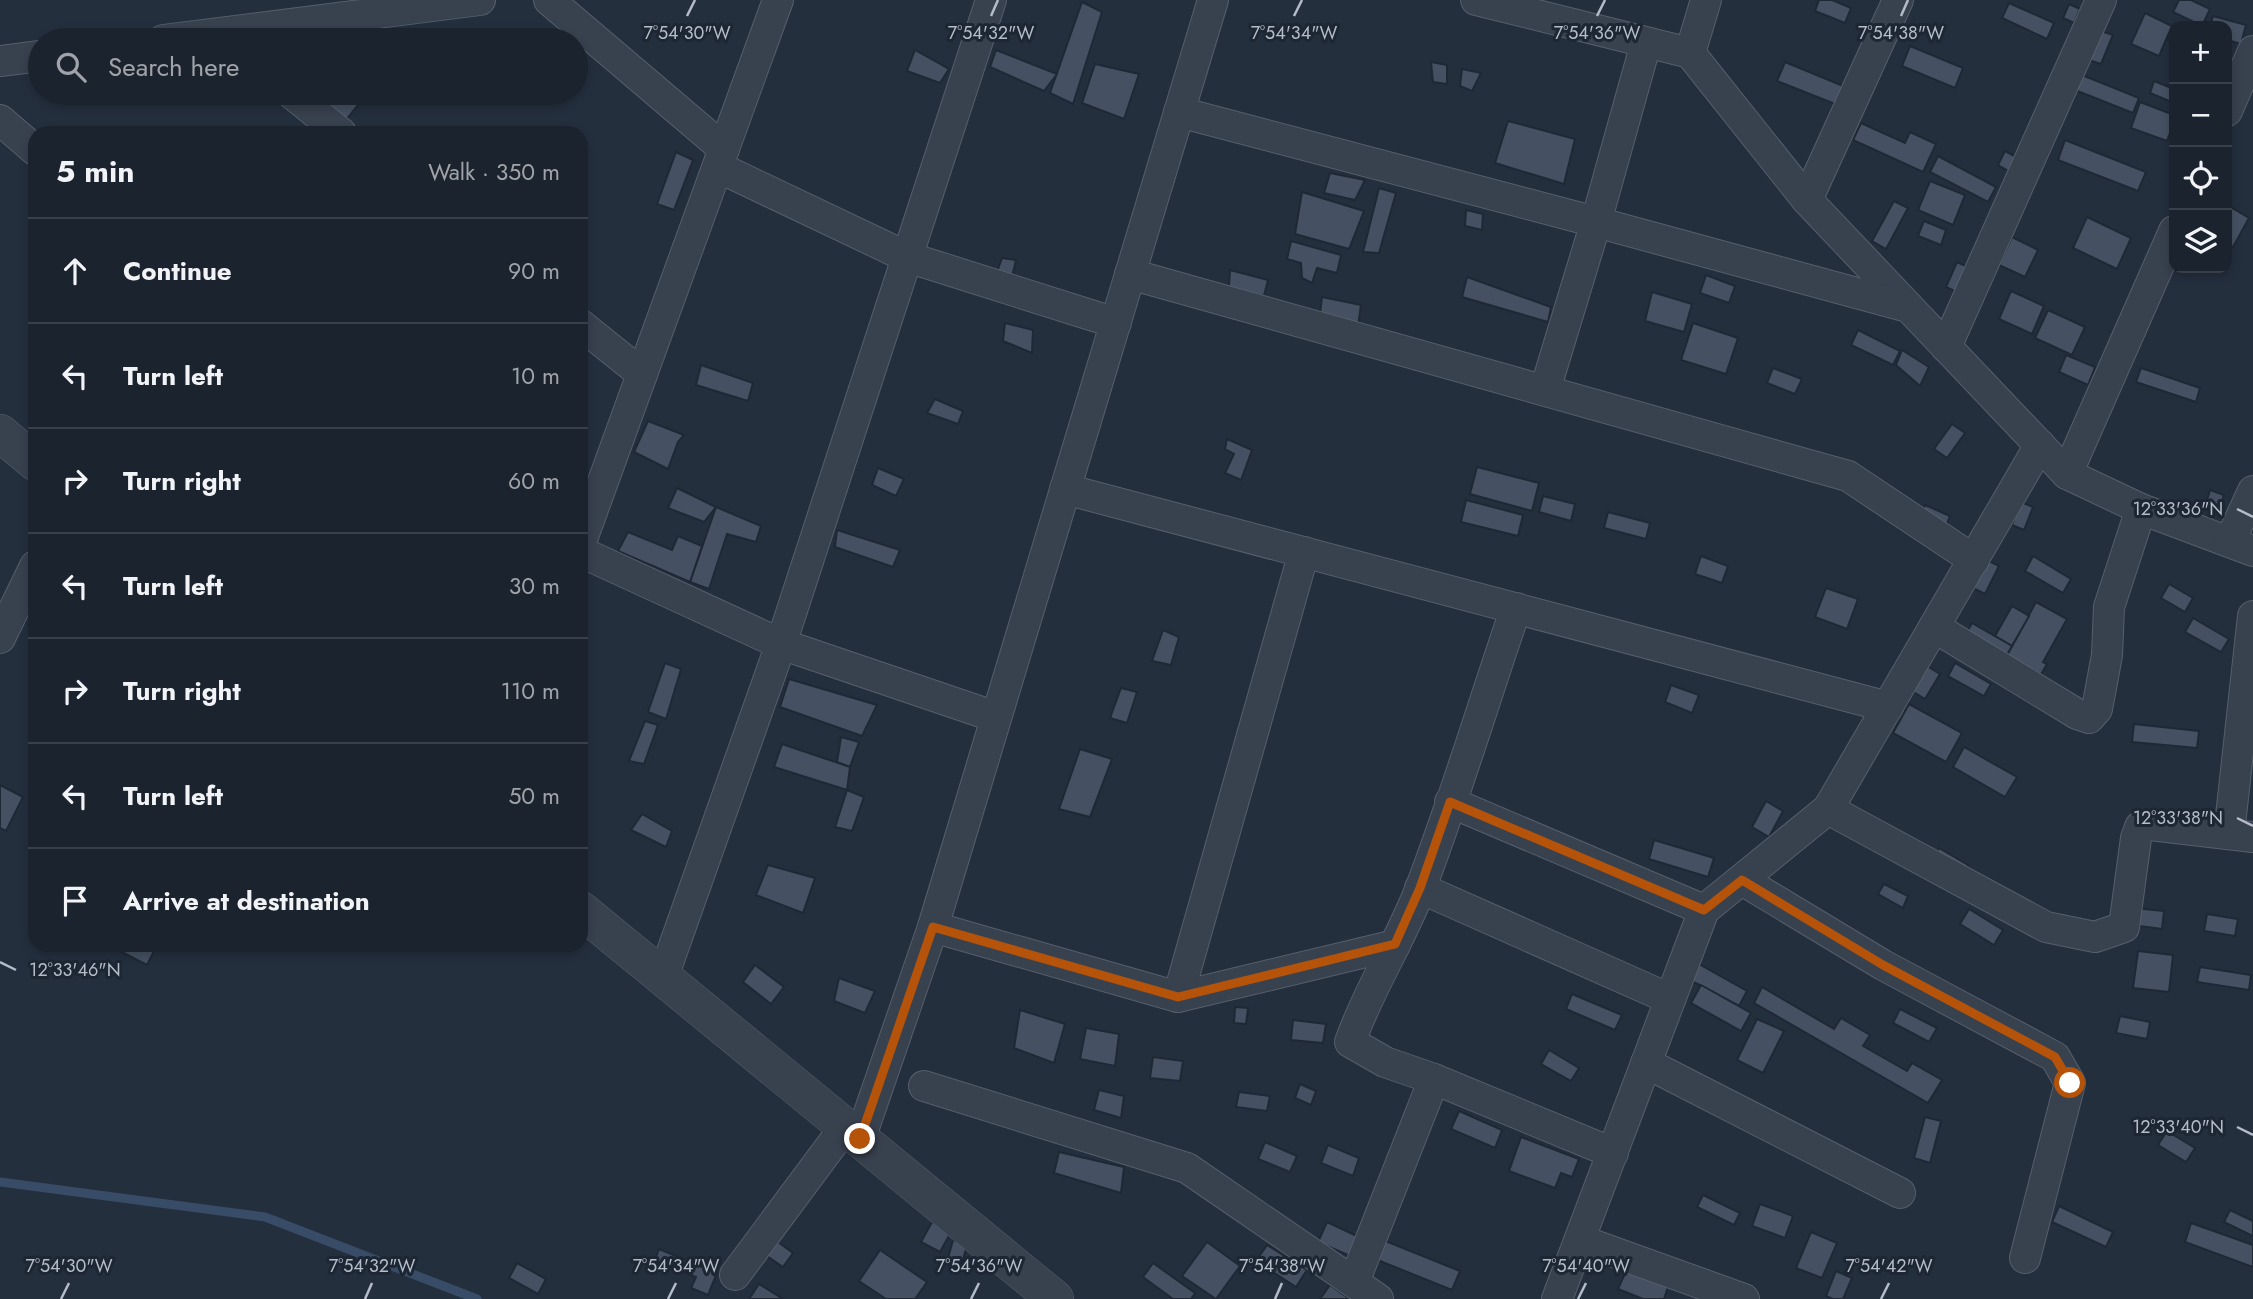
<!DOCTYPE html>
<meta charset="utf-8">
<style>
:root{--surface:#1b232e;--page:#282f3a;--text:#f1f3f6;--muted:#a0a4aa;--line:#39404a}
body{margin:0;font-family:Jost,sans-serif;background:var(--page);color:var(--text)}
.controls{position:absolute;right:21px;top:21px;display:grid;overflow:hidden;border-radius:14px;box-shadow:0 4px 10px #0003}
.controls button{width:63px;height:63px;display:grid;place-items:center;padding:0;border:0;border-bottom:2px solid var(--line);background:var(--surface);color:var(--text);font:35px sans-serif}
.stop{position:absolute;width:21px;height:21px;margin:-16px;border:5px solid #b45309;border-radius:50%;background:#fff}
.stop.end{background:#b45309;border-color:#fff;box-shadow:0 2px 7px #0008}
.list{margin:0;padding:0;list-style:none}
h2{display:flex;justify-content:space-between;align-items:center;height:91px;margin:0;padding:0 28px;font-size:30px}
h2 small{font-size:23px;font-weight:400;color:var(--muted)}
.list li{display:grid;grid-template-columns:46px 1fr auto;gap:21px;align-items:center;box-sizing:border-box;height:105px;padding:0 28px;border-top:2px solid var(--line)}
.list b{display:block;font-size:26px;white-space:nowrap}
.list em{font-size:23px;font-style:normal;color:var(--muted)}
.icon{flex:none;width:38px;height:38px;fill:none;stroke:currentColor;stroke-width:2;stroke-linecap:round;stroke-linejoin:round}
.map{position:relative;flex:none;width:2253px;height:1299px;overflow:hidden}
.search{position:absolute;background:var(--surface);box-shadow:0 4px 10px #0003;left:28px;top:28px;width:560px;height:77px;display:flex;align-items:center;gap:18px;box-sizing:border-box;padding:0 24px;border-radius:38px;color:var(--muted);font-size:26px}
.panel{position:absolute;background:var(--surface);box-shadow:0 4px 10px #0003;left:28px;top:126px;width:560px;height:826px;border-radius:21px}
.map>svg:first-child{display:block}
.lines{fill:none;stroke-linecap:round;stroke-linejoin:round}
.stream{stroke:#394c67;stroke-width:9}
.building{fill:#455162;stroke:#1f2835;stroke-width:2}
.minor-casing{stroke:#565f6c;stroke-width:32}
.tertiary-casing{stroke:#565f6c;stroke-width:38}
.minor{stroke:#38414e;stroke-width:30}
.tertiary{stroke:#38414e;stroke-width:37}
.route{stroke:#b45309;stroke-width:9}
.ticks{fill:none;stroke:#b4bcc9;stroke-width:2.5}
.ticks-label{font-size:18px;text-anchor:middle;fill:#b4bcc9;stroke:#1d2633;stroke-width:6;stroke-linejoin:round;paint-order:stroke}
</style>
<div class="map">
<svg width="2253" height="1299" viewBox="0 0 2253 1299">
<rect width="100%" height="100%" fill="#242f3e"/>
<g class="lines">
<!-- stream -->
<polyline class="stream" points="0,1182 265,1217 477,1299"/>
</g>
<!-- building -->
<g class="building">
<polygon points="1819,0 1832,0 1851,8 1845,23 1815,11"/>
<polygon points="2179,0 2191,0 2210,9 2202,26 2173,12"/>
<polygon points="1082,2 1102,12 1073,104 1050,93"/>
<polygon points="2009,3 2054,23 2047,39 2002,18"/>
<polygon points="2069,4 2080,9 2074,23 2063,18"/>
<polygon points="2145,13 2172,26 2159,56 2131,44"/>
<polygon points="2213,16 2246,25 2241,44 2227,40 2227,26 2210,26"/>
<polygon points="2175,23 2184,26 2174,26 2174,42 2168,40"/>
<polygon points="2101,31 2113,35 2101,64 2089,60"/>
<polygon points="1910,46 1963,68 1955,88 1902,66"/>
<polygon points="915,50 949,69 940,83 907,71"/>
<polygon points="996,50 1057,74 1044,91 990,67"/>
<polygon points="1431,62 1447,65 1447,84 1433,82"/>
<polygon points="1785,62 1848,88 1840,106 1777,81"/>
<polygon points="1095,64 1139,74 1124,119 1082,103"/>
<polygon points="1462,69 1481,73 1472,91 1460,86"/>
<polygon points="2082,75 2139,98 2133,113 2075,90"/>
<polygon points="2154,81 2174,89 2174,103 2150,93"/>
<polygon points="316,93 365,93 367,94 346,120"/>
<polygon points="2140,102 2174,115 2174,122 2167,141 2131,128"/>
<polygon points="1508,121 1575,139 1564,184 1495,163"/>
<polygon points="1861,123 1905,143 1910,132 1936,144 1923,172 1853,140"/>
<polygon points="2065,140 2146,172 2138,191 2058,160"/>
<polygon points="2005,151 2020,159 2012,173 1998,165"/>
<polygon points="676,152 693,160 674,210 657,204"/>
<polygon points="1938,156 1996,187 1988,202 1930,172"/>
<polygon points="1330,173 1365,180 1355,200 1324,193"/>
<polygon points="1930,181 1965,195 1953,225 1918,210"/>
<polygon points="1379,188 1396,193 1379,253 1363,252"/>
<polygon points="1302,192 1364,211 1349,249 1295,234"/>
<polygon points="1894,201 1908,208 1886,249 1872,241"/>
<polygon points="2227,205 2249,218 2233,247 2227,243"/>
<polygon points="1466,210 1483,214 1482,230 1465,226"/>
<polygon points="2087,217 2131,238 2117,269 2073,248"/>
<polygon points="1924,221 1946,230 1941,245 1918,236"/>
<polygon points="2012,237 2038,250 2025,277 1999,265"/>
<polygon points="1291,241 1341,255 1337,273 1317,268 1312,283 1302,278 1301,263 1287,259"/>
<polygon points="1002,258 1016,260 1012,277 997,272"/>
<polygon points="1957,262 1972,269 1961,294 1946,287"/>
<polygon points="1230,270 1268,280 1264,296 1229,287"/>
<polygon points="1706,275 1735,286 1729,303 1700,293"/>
<polygon points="1467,277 1551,307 1548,322 1462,297"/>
<polygon points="2011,291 2044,306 2032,334 1999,319"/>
<polygon points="1652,292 1692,304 1684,332 1645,321"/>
<polygon points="1322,297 1361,305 1358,326 1320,314"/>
<polygon points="2048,310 2085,327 2072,355 2035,338"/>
<polygon points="1005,323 1033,330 1032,353 1003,341"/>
<polygon points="1693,323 1738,338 1726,374 1681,360"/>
<polygon points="1858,330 1900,351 1893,365 1851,345"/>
<polygon points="1902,350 1929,367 1920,386 1896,365"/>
<polygon points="2066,355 2095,367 2088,385 2059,372"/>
<polygon points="701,365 753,383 748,401 696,385"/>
<polygon points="1773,368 1802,379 1795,394 1767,383"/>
<polygon points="2141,368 2200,388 2196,402 2136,382"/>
<polygon points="935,399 963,411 958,424 927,413"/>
<polygon points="648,421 684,435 678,442 668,469 634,452"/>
<polygon points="1952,424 1965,433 1947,458 1934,449"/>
<polygon points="1227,439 1252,450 1241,480 1225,473 1234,454 1225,449"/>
<polygon points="1477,467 1539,483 1532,511 1470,494"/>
<polygon points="878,468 904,479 896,496 872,485"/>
<polygon points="677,488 716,507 704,522 668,508"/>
<polygon points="2210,490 2224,495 2218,512 2205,507"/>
<polygon points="1543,496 1575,504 1571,521 1539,512"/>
<polygon points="1466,500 1523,515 1518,536 1461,522"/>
<polygon points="2021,502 2033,507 2024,530 2012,525"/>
<polygon points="1925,505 1950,516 1945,529 1919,519"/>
<polygon points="716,507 761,526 756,542 727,534 709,589 690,582"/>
<polygon points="1608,512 1650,523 1646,539 1604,528"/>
<polygon points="837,530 900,550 893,567 835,547"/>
<polygon points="628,532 672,550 678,536 702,546 690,582 618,551"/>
<polygon points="1701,556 1728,566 1722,583 1695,574"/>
<polygon points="2033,556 2071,579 2063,593 2025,571"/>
<polygon points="1983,558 1999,566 1985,594 1969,586"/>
<polygon points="2169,584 2193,598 2185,612 2161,598"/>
<polygon points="1826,588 1858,599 1847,629 1815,617"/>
<polygon points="2036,602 2067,619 2043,662 2047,664 2040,676 2006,657"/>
<polygon points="2012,606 2029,616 2012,646 1995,636"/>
<polygon points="2193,618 2229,639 2221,652 2185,632"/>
<polygon points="1972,623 2012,646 2004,660 1964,637"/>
<polygon points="1163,630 1179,637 1171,665 1152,661"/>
<polygon points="665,663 681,669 666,719 648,712"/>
<polygon points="1922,663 1940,674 1925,699 1907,688"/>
<polygon points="1955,663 1991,684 1984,696 1948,676"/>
<polygon points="789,679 877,705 862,736 780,707"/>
<polygon points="1671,685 1699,695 1692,713 1665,702"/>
<polygon points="1121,688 1137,692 1127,723 1110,718"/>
<polygon points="1909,704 1962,733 1946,762 1893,733"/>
<polygon points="645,721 658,725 644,764 629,761"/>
<polygon points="2134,724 2199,731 2197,748 2132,742"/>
<polygon points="841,737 859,742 850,767 837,762"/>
<polygon points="782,744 850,767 847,790 774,767"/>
<polygon points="1964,747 2017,777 2005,797 1953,767"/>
<polygon points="1080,749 1112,759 1090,817 1059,809"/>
<polygon points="0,785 23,797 6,831 0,828"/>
<polygon points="847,790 864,797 852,831 835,827"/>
<polygon points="1766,801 1783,811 1769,837 1752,827"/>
<polygon points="642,814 672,831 666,847 631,830"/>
<polygon points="1654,840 1714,858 1708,877 1649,859"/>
<polygon points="1939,848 1968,865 1961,877 1932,860"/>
<polygon points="768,865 815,878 803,913 756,895"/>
<polygon points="1884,884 1908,896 1903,908 1878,894"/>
<polygon points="2134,908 2164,911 2162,929 2132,925"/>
<polygon points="1969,909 2003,930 1994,945 1960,924"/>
<polygon points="2207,914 2238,919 2235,936 2204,931"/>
<polygon points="113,945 157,945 147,965 112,947"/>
<polygon points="2138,951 2173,955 2169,992 2133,988"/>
<polygon points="1697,963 1747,991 1739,1006 1688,979"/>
<polygon points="755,965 784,987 771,1004 743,982"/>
<polygon points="2200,967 2251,975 2249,990 2197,982"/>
<polygon points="839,978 875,991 865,1013 834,1001"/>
<polygon points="1701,985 1751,1013 1741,1031 1691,1003"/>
<polygon points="1762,987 1834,1029 1841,1018 1870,1035 1863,1046 1907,1071 1912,1063 1942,1080 1928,1103 1754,1003"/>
<polygon points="1572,994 1622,1015 1615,1030 1566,1009"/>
<polygon points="1235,1007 1248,1008 1246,1024 1234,1023"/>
<polygon points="1900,1009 1937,1028 1929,1042 1893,1023"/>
<polygon points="1020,1010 1065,1024 1054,1063 1014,1048"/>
<polygon points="2120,1016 2150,1022 2147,1039 2116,1033"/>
<polygon points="1757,1019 1784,1031 1763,1073 1737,1060"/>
<polygon points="1293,1020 1326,1024 1323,1043 1291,1040"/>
<polygon points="1086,1028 1119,1034 1115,1066 1080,1059"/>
<polygon points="1549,1050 1579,1068 1571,1081 1541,1064"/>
<polygon points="1153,1057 1183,1061 1180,1081 1150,1078"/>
<polygon points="1300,1084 1316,1091 1311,1105 1295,1098"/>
<polygon points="1099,1090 1124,1096 1121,1118 1094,1110"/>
<polygon points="1239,1092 1270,1096 1267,1111 1236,1107"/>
<polygon points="1459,1111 1502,1130 1495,1148 1451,1129"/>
<polygon points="1925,1117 1941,1121 1930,1163 1914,1158"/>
<polygon points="2167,1131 2195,1148 2186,1162 2158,1145"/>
<polygon points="1521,1137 1579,1159 1572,1177 1561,1173 1555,1188 1509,1171"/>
<polygon points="1265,1142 1297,1156 1290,1172 1258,1159"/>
<polygon points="1328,1145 1359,1158 1353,1176 1321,1163"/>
<polygon points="1059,1152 1124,1167 1121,1193 1054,1173"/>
<polygon points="1703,1195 1740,1213 1734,1225 1697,1207"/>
<polygon points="1760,1204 1793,1216 1785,1238 1752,1226"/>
<polygon points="2059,1206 2113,1232 2106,1247 2052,1222"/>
<polygon points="2230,1210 2253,1221 2253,1236 2224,1222"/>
<polygon points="932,1222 951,1232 940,1252 921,1242"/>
<polygon points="1327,1222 1359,1237 1350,1256 1318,1242"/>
<polygon points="2191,1223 2253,1245 2253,1267 2185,1242"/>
<polygon points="1811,1232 1837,1243 1822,1278 1796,1268"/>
<polygon points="953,1240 967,1245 961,1267 947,1262"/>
<polygon points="1383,1240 1460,1271 1452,1290 1375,1259"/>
<polygon points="778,1242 793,1253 783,1267 767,1256"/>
<polygon points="1207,1242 1240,1266 1216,1299 1182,1276"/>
<polygon points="1267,1245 1307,1270 1296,1287 1256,1261"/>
<polygon points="659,1249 717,1273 708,1295 691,1288 696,1277 655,1260"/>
<polygon points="880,1250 927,1282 915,1299 886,1299 859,1281"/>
<polygon points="517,1263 546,1279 538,1294 509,1278"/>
<polygon points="1153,1263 1195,1293 1191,1299 1173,1299 1143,1277"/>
<polygon points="1626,1271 1668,1287 1664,1299 1643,1299 1618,1289"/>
<polygon points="1836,1271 1852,1278 1843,1299 1833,1299 1826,1296"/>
<polygon points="759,1284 783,1299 749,1299"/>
<polygon points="1330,1285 1350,1299 1320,1299"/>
</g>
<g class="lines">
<!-- minor casing -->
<g class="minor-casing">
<g id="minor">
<polyline points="549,0 724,149"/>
<polyline points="1476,0 1690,53 1807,200 2067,474 2141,509 2253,551"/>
<polyline points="163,40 480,0"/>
<polyline points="1690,53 1706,0"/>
<polyline points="0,61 40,56"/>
<polyline points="291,93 341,133"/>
<polyline points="2227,111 2253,51"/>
<polyline points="1179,112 1596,222 1908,307"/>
<polyline points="0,120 35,150"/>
<polyline points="718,167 907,257 1116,323"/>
<polyline points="1807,200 1898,0"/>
<polyline points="1130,274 1848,476 1974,560"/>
<polyline points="581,325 642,374"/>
<polyline points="1946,347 2101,0"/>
<polyline points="1545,390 1596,222 1646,43"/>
<polyline points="2067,474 2174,231"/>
<polyline points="1065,489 1888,707"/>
<polyline points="2230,541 2253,491"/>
<polyline points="581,542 778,0"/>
<polyline points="581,552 781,644 996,717"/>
<path d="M1516,608C1484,701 1456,795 1421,887C1401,940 1369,988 1350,1042L1385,1062L1434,1079L1613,1153"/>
<polyline points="1934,627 2077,714 2089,718 2097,709 2107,655 2109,607 2141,509"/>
<polyline points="0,638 35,566"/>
<polyline points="1450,802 1704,910"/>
<polyline points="1828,809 2046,927 2095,937 2124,927 2136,838 2140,827 2150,825 2253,837"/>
<polyline points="2229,834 2253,616"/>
<polyline points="1742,880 1883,965 2055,1057 2070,1083 2025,1258"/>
<polyline points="1420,888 1670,999"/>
<polyline points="933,927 1178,997 1395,945"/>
<polyline points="663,977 781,644 991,0"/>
<polyline points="1178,997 1304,552"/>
<polyline points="1646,1063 1900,1193"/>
<polyline points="924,1086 1187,1168 1378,1299"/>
<polyline points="860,1139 933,927 1213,0"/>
<polyline points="1580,1240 1744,1299"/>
<polyline points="735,1275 845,1127"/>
<polyline points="1354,1282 1434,1079"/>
<polyline points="1557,1299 1704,910 1828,809 2040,445"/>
</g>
</g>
<!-- tertiary casing -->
<g class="tertiary-casing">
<g id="tertiary">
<polyline points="0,433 35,462"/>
<polyline points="581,910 1055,1299"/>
</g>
</g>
<!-- minor -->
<use href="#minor" class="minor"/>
<!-- tertiary -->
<use href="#tertiary" class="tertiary"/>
</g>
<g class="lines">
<!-- route -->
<polyline class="route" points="860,1139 933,927 1178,997 1395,944 1420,888 1450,802 1704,910 1742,880 1883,965 2055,1057 2070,1083"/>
</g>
<!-- ticks -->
<path class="ticks" d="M687,16L695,0M991,16L998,0M1294,16L1302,0M1597,16L1605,0M1901,16L1908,0M2237,509L2253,517M2237,818L2253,826M0,962L16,970M2237,1127L2253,1135M61,1299L69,1283M365,1299L372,1283M668,1299L676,1283M971,1299L979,1283M1275,1299L1282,1283M1578,1299L1586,1283M1881,1299L1889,1283"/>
<g class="ticks-label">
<text x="687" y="39">7°54'30"W</text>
<text x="991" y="39">7°54'32"W</text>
<text x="1294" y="39">7°54'34"W</text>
<text x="1597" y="39">7°54'36"W</text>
<text x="1901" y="39">7°54'38"W</text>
<text x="2178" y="515">12°33'36"N</text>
<text x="2178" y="824">12°33'38"N</text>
<text x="75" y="976">12°33'46"N</text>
<text x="2178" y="1133">12°33'40"N</text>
<text x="69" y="1272">7°54'30"W</text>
<text x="372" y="1272">7°54'32"W</text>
<text x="676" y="1272">7°54'34"W</text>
<text x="979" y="1272">7°54'36"W</text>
<text x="1282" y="1272">7°54'38"W</text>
<text x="1586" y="1272">7°54'40"W</text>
<text x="1889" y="1272">7°54'42"W</text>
</g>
</svg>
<div class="controls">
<button>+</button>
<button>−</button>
<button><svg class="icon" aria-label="locate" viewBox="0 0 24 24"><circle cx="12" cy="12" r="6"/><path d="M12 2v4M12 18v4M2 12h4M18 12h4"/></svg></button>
<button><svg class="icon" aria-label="layers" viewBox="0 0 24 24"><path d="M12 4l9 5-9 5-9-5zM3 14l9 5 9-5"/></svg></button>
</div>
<div class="stop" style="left:2070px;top:1083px"></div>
<div class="stop end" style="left:860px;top:1139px"></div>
<div class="search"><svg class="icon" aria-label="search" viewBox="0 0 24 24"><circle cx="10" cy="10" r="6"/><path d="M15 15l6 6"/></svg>Search here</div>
<section class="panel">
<h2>5 min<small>Walk · 350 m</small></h2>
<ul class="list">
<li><svg class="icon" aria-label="ahead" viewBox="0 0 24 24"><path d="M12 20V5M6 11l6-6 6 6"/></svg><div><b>Continue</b></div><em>90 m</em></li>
<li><svg class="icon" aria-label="left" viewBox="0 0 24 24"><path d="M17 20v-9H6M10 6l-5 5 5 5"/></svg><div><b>Turn left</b></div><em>10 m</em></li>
<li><svg class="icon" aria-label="right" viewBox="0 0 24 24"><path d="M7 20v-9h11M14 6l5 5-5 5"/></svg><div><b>Turn right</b></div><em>60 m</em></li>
<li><svg class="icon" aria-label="left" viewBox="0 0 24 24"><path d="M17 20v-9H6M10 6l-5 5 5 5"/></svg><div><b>Turn left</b></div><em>30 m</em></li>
<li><svg class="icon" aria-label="right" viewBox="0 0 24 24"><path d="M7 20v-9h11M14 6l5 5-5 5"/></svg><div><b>Turn right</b></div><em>110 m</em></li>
<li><svg class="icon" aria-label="left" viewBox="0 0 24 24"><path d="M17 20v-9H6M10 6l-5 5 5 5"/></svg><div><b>Turn left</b></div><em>50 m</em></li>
<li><svg class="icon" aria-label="arrive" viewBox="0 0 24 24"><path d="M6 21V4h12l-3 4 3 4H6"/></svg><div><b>Arrive at destination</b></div></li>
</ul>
</section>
</div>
